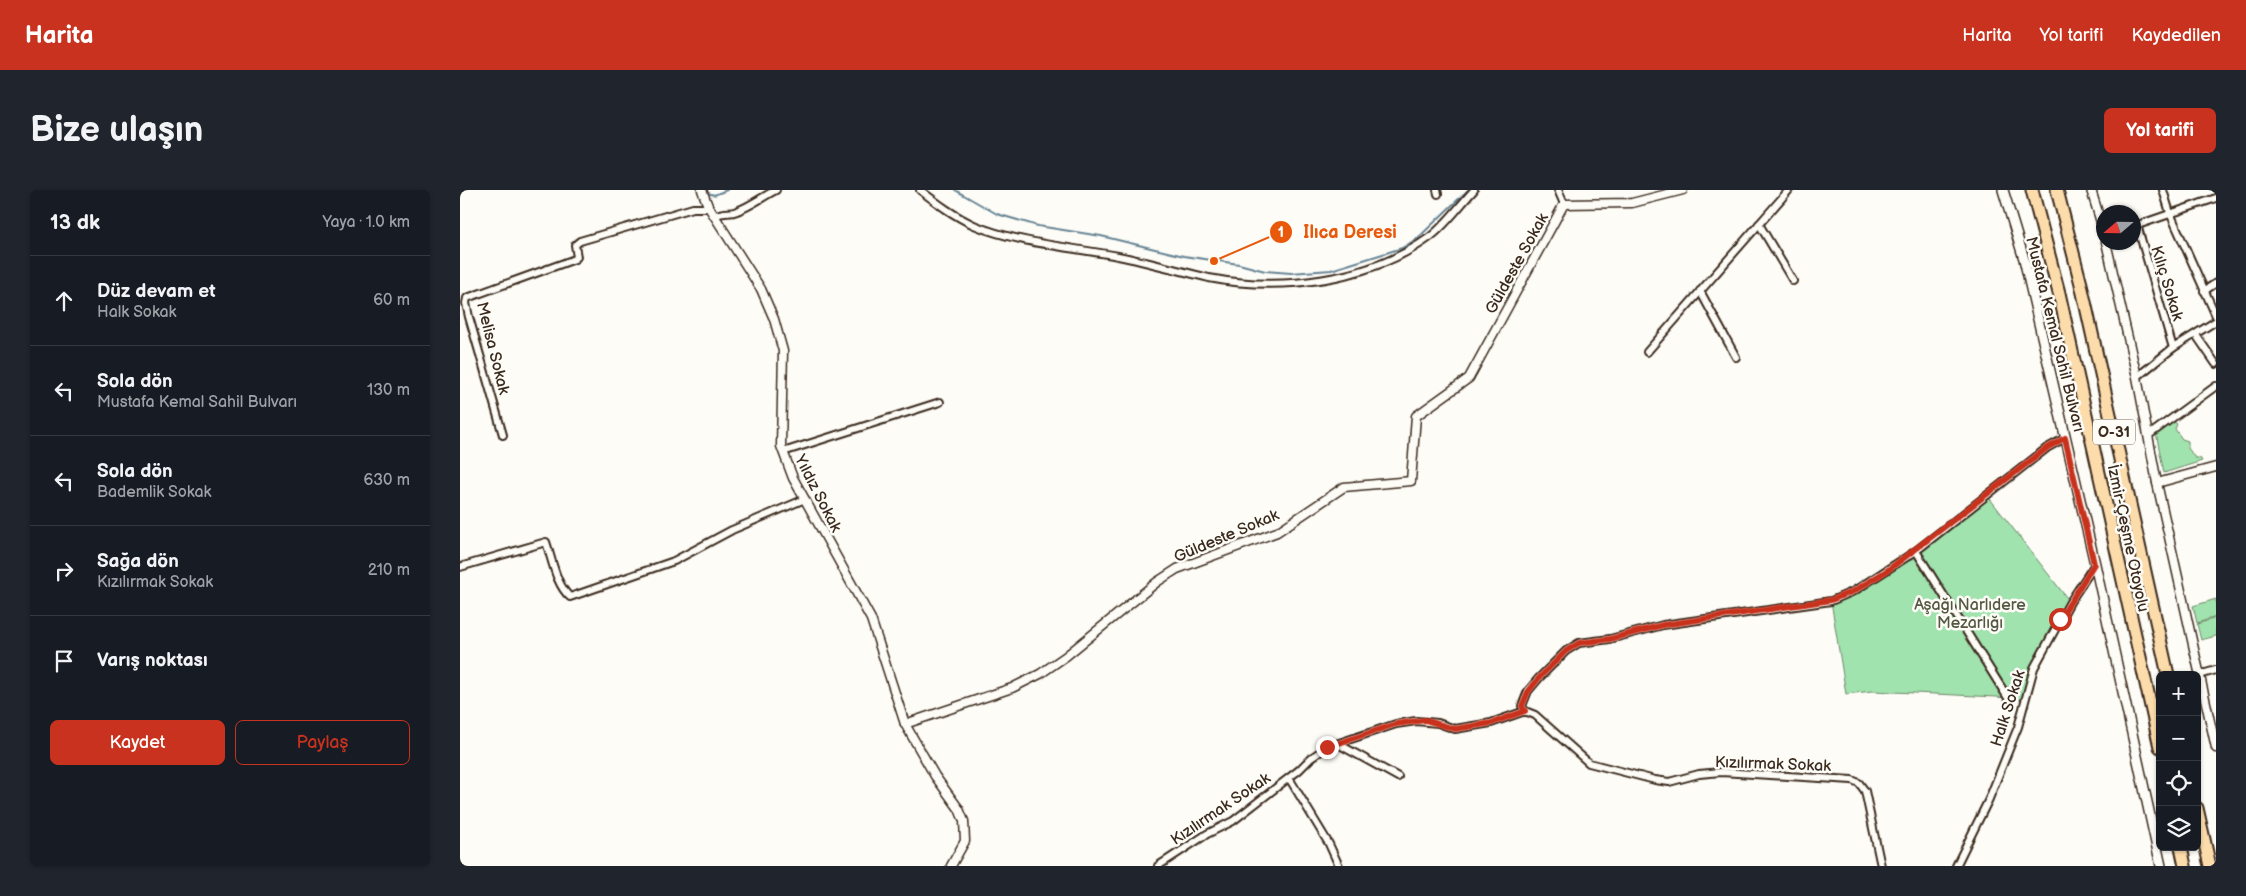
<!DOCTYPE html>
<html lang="tr">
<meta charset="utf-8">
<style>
:root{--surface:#171b24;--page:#20242c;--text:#f1f3f6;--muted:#9ea1a6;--line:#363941;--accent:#c8321e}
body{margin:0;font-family:"Balsamiq Sans",sans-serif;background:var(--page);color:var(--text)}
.controls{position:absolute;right:15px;bottom:15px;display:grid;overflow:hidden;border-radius:8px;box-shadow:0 1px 4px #0004}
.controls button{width:45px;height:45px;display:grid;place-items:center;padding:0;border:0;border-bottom:1px solid var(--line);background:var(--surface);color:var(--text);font:25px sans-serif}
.compass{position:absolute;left:1636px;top:15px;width:45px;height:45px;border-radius:50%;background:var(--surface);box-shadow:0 1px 4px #0004;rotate:250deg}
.stop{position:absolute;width:15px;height:15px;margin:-11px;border:4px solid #c8321e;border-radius:50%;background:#fff}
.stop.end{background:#c8321e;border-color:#fff;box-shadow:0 1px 5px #0008}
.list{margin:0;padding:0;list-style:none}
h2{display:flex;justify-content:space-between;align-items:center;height:65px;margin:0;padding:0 20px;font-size:21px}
h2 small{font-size:16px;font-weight:400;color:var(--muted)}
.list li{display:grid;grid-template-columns:32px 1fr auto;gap:15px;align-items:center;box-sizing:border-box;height:90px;padding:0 20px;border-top:1px solid var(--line)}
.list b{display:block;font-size:19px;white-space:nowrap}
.list p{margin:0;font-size:16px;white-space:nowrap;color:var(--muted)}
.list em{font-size:16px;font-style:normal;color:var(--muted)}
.actions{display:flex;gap:10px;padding:15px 20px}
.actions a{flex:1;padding:11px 0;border:1px solid var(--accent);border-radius:8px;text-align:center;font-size:18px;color:var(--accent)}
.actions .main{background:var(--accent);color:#fff}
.icon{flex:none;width:28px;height:28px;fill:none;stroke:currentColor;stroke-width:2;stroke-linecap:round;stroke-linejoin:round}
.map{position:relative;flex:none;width:1756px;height:676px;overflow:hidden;border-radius:8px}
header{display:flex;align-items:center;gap:30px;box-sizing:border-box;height:70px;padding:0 25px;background:var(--accent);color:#fff}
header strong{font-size:24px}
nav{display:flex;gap:28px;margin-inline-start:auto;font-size:18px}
.intro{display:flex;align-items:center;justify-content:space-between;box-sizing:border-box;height:120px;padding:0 30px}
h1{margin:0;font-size:35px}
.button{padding:12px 22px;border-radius:8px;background:var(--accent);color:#fff;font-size:18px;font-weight:700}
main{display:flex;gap:30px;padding:0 30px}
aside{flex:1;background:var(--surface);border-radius:8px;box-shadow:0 1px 4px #0004}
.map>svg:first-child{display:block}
.green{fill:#a0e3ae;stroke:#6e8666}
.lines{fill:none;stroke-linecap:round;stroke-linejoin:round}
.stream{stroke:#678595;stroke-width:2}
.minor-casing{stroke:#3b2a1e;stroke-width:10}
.tertiary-casing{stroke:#3b2a1e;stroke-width:11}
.secondary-casing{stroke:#3b2a1e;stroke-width:12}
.motorway-casing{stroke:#3b2a1e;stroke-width:15}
.minor{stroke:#fdfcf7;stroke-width:6}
.tertiary{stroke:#fdfcf7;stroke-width:8}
.secondary{stroke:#fdfcf7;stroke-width:9}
.motorway{stroke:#fddcac;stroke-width:11}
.route{stroke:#c8321e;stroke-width:6}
.labels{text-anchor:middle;stroke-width:5;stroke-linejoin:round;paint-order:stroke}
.shield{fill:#fdfcf7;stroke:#75695f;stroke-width:1}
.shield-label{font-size:15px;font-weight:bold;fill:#3b2a1e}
.street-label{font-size:16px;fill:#3b2a1e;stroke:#fdfcf7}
.park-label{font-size:16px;fill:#545842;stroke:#fdfcf7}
.leader{fill:none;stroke:#e8590c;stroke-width:2}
.callout-dot{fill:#e8590c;stroke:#fdfcf7;stroke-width:2}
.mark-label{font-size:15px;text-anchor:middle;font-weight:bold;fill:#fff}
.callout-label{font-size:18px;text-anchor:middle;font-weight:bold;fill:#e8590c;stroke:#fdfcf7;stroke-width:5;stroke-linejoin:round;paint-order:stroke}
</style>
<header>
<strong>Harita</strong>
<nav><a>Harita</a><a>Yol tarifi</a><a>Kaydedilen</a></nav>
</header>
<div class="intro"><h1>Bize ulaşın</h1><a class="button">Yol tarifi</a></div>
<main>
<aside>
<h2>13 dk<small>Yaya · 1.0 km</small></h2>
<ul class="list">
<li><svg class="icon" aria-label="ahead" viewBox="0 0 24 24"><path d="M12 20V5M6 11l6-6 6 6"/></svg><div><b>Düz devam et</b><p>Halk Sokak</p></div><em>60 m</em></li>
<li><svg class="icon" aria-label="left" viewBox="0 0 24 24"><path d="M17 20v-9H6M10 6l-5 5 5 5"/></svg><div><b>Sola dön</b><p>Mustafa Kemal Sahil Bulvarı</p></div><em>130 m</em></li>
<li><svg class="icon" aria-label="left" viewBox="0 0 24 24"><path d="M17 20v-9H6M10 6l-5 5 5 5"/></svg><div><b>Sola dön</b><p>Bademlik Sokak</p></div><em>630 m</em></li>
<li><svg class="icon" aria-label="right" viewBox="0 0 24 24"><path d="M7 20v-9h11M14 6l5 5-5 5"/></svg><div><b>Sağa dön</b><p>Kızılırmak Sokak</p></div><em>210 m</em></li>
<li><svg class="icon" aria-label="arrive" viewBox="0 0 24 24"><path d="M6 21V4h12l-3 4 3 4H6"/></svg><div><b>Varış noktası</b></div></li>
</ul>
<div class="actions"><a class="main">Kaydet</a><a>Paylaş</a></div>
</aside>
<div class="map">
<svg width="1756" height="676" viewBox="0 0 1756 676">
<rect width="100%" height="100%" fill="#fdfcf7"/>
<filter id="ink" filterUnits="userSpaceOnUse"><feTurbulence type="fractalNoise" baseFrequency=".02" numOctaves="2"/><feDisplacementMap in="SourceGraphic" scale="10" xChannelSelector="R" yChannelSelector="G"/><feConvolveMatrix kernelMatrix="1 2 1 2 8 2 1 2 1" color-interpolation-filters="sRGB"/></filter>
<g filter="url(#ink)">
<!-- green -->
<g class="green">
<polygon points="1713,231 1717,234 1715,239 1722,249 1728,251 1728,258 1735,268 1740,268 1742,271 1704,283 1696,243"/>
<polygon points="1527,305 1610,412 1574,478 1564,510 1537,507 1413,501 1386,504 1371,411 1428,380"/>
<polygon points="1756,409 1756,427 1737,433 1733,416"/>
<polygon points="1756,428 1756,446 1741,450 1737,434"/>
</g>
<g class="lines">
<!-- stream -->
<g class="stream">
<polyline points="495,0 537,24 578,36 641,46 724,66 779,74 805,81 831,83 871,80 942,58 958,48 1008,0"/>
<polyline points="245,2 254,5 267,0"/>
</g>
<!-- minor casing -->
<g class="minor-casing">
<g id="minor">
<path d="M460,0C477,13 494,26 514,35C553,52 614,58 658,66C689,72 719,81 749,88C821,102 910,91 970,47C986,35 1000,15 1014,0"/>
<polyline points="977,0 978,4"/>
<polyline points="1098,0 1104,14"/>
<polyline points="1703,0 1710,23 1756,126"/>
<path d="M255,26C265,20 269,25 277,21C291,16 302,7 316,0"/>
<polyline points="1299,34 1333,91"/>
<polyline points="1677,35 1713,158"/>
<polyline points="1675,36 1756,8"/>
<polyline points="1240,101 1276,167"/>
<polyline points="1744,101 1756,93"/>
<polyline points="1736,145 1756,174"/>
<polyline points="1187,162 1329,0"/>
<polyline points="1677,187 1713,158 1756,131"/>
<polyline points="43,245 9,127 6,113 7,108 115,69 117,67 115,55 120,51 233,18 250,18"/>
<polyline points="1689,245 1756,196"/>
<polyline points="323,262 480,212"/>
<polyline points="1456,361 1548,508"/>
<path d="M0,377L86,352C92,369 96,395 110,407L214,371L272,340L345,309"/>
<polyline points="1739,485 1756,480"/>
<polyline points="1065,521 1062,516 1068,501 1079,488 1106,461 1119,453 1150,449 1203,435 1371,411 1394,401 1456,361 1587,258 1605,248"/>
<polyline points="880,555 938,587"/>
<polyline points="829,588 869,654 879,676"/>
<polyline points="698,676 747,644 773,631 839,580 851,568 867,557 936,534 956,531 978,533 995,539 1031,533 1065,521 1075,525 1129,573 1195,590 1209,592 1239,584 1261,582 1392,590 1399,593 1405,601 1421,676"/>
<polyline points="1496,676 1529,609 1558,537 1574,478 1610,412 1635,374"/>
</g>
</g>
<!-- tertiary casing -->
<g class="tertiary-casing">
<g id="tertiary">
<polyline points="242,0 248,16 301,99 314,129 323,161 321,256 333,288 411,429 445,534 475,586 499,619 504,631 505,651 491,676"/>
<polyline points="1631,0 1644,42"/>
<polyline points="1646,52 1677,187 1697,293 1756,558"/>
<polyline points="1697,293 1756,277"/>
<polyline points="445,534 552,498 580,484 606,466 697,392 717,379 817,342 884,297 951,291 956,226 1009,188 1104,14 1172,13 1223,0"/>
</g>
</g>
<!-- secondary casing -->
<g class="secondary-casing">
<polyline id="secondary" points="1543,0 1564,69 1635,374 1701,676"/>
</g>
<!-- motorway casing -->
<g class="motorway-casing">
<g id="motorway">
<polyline points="1572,0 1599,103 1700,557"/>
<polyline points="1597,0 1621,94 1708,485"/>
<polyline points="1737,618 1750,676"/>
<polyline points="1721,657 1725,676"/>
</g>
</g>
<!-- minor -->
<use href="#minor" class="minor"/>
<!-- tertiary -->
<use href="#tertiary" class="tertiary"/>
<!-- secondary -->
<use href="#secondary" class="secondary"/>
<!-- motorway -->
<use href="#motorway" class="motorway"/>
</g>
</g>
<g class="lines" filter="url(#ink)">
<!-- route -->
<polyline class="route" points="867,557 936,534 965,530 995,539 1032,533 1065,521 1062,516 1068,502 1079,488 1106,461 1119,453 1150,449 1203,435 1371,410 1394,401 1428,380 1587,258 1605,248 1634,374 1600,429"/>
</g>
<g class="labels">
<!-- shield labels -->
<rect class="shield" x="1633" y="229.5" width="42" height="25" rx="4"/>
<g class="shield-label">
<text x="1654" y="247">O-31</text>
</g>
<!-- street labels -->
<g class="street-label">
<text transform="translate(1056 73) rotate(-61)" y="6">Güldeste Sokak</text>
<text transform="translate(1708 93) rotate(73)" y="6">Kılıç Sokak</text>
<text transform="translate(1596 144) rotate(76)" y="6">Mustafa Kemal Sahil Bulvarı</text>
<text transform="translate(34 158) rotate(76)" y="6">Melisa Sokak</text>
<text transform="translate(359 303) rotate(63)" y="6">Yıldız Sokak</text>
<text transform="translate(766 345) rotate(-23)" y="6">Güldeste Sokak</text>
<text transform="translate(1669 348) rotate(78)" y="6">İzmir-Çeşme Otoyolu</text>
<text transform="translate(1547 518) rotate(-72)" y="6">Halk Sokak</text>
<text transform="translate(1313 573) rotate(2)" y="6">Kızılırmak Sokak</text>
<text transform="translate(760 618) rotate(-34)" y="6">Kızılırmak Sokak</text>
</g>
<!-- park labels -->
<g class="park-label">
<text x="1510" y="420">Aşağı Narlıdere<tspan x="1510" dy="18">Mezarlığı</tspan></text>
</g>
</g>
<!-- callouts -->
<path class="leader" d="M754 71L821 42"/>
<g class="callout-dot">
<circle cx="754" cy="71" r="5"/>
<circle cx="821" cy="42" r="12"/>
</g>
<g class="mark-label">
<text x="821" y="47">1</text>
</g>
<g class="callout-label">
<text x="890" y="48">Ilıca Deresi</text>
</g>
</svg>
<div class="controls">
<button>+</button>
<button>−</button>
<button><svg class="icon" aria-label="locate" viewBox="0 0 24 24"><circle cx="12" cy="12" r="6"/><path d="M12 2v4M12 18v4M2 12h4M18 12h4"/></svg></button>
<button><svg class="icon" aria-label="layers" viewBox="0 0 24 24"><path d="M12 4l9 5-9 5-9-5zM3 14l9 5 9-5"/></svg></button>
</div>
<svg class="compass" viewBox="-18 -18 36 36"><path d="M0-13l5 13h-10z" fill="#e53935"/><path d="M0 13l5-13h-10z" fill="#9ea1a6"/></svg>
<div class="stop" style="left:1600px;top:429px"></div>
<div class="stop end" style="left:867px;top:557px"></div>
</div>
</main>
